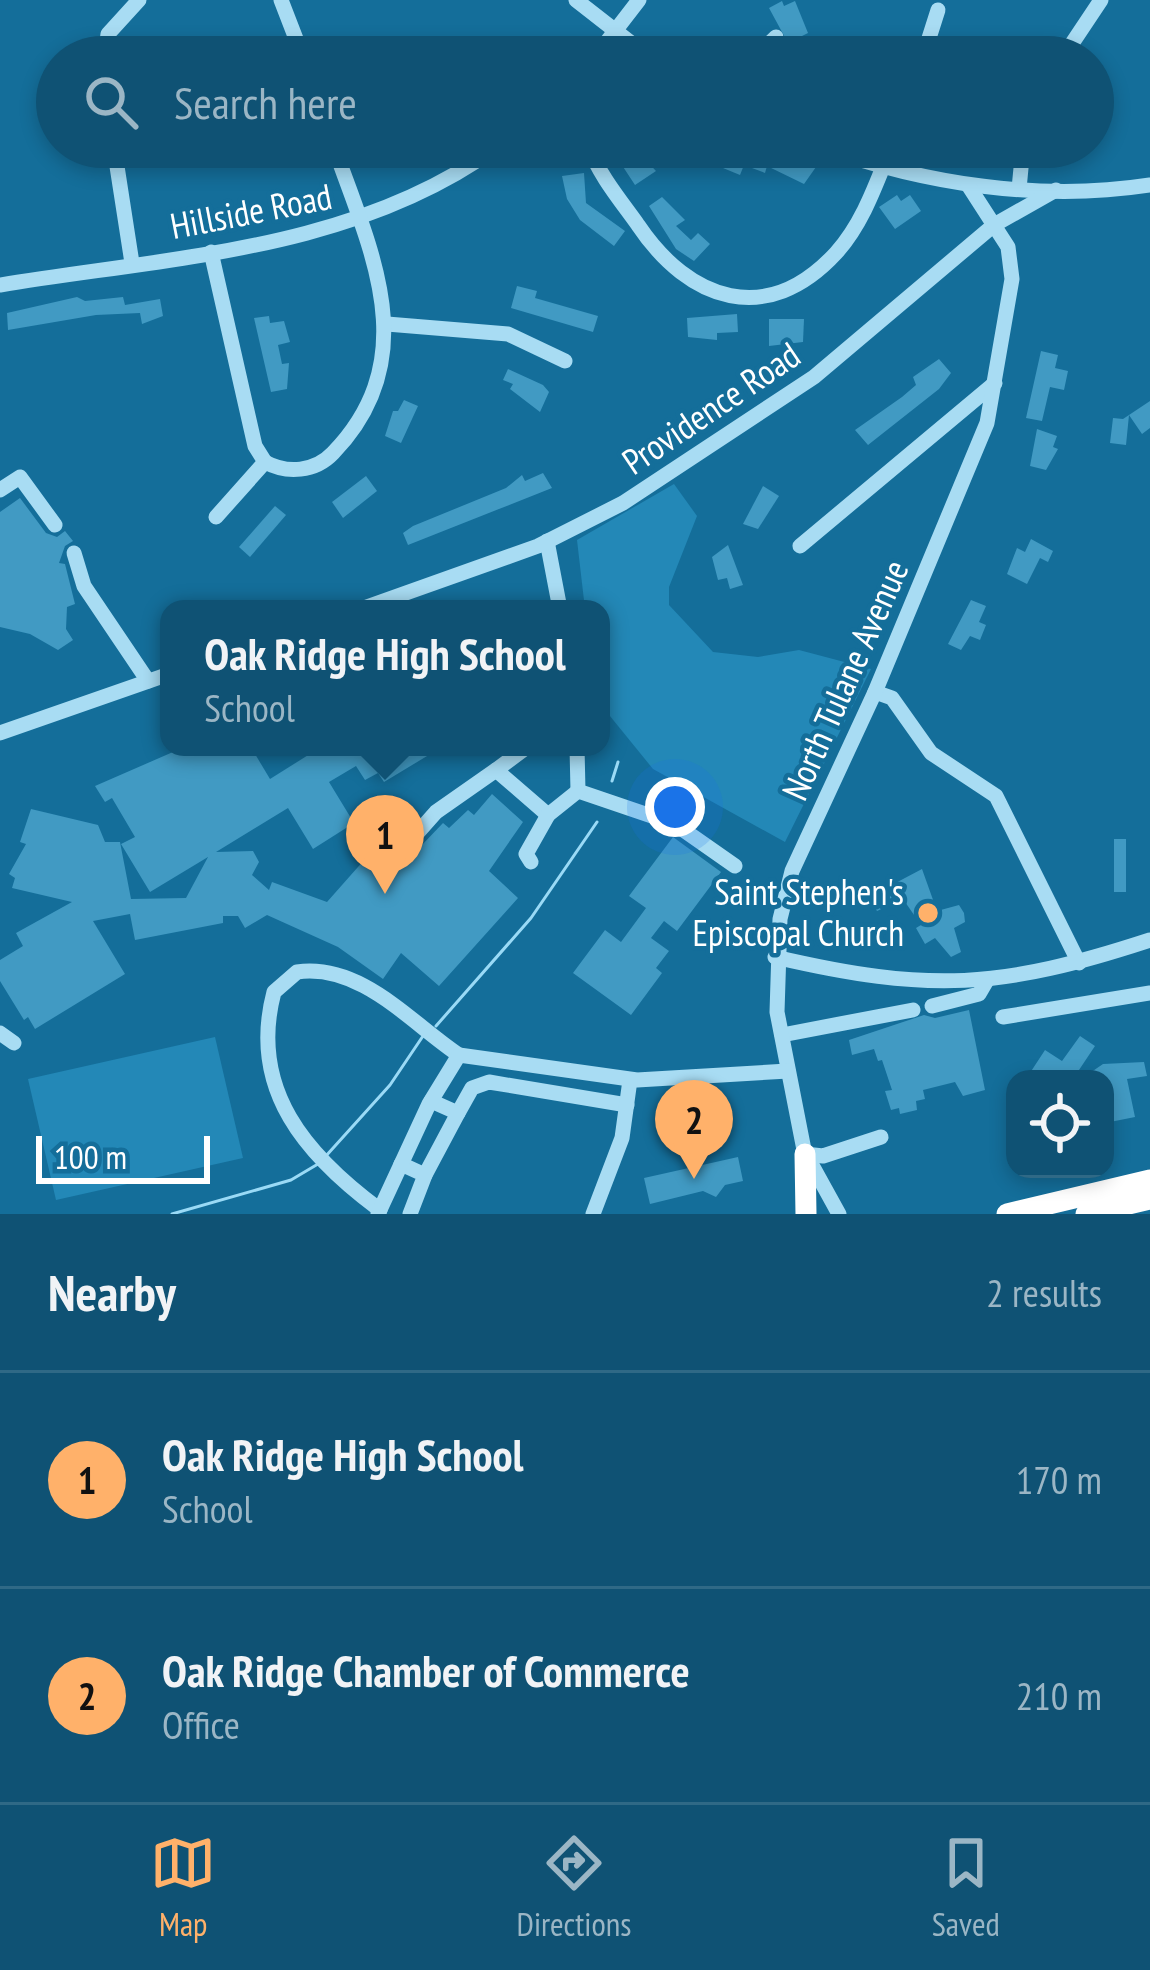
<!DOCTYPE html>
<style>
:root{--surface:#0f5274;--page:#1d5c7c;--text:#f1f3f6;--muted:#9bb6c5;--line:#2f6986;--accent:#ffb16a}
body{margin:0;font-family:"PT Sans Narrow",sans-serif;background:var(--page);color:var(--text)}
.controls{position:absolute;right:36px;bottom:36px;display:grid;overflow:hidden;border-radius:24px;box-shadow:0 6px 18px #0003}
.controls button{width:108px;height:108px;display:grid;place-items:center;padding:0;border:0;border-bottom:3px solid var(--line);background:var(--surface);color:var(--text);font:60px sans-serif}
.scale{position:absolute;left:36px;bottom:30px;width:174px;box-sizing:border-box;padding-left:12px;border:6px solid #fff;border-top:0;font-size:33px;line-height:42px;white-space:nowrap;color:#fff;-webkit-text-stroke:9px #146e9a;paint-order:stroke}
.you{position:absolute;left:675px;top:807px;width:42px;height:42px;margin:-30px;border:9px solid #fff;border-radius:50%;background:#1a73e8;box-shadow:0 0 0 18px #1a73e833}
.badge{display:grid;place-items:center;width:78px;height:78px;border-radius:50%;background:var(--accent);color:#111;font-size:39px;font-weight:700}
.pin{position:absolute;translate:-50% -99px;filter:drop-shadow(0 3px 6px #0008)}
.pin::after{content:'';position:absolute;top:63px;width:42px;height:36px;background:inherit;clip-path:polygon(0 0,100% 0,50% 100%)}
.popup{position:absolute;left:160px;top:600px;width:450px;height:156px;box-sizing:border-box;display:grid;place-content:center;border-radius:24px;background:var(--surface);filter:drop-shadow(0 3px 9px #0005);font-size:39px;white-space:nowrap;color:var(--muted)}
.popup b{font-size:45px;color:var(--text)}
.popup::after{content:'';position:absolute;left:50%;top:100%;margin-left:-24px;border:24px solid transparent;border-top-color:var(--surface)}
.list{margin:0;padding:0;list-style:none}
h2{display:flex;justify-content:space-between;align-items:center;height:156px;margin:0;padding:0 48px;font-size:51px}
h2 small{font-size:39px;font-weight:400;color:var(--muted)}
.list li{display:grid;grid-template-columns:78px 1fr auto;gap:36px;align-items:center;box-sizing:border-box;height:216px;padding:0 48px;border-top:3px solid var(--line)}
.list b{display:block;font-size:45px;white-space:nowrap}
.list p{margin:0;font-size:39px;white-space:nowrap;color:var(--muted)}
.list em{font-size:39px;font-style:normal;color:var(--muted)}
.icon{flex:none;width:66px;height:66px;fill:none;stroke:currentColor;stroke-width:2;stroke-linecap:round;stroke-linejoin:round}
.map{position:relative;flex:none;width:1150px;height:1214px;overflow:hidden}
.search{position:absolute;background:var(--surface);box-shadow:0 6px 18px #0003;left:36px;right:36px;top:36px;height:132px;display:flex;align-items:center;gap:30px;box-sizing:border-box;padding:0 42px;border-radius:66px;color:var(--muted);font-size:45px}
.sheet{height:588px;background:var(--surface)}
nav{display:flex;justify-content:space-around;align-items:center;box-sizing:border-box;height:168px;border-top:3px solid var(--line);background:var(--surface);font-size:33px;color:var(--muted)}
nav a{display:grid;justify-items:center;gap:6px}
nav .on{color:var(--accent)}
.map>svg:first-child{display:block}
.green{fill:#2388b7}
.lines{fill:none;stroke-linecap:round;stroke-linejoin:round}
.stream{stroke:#9adaf6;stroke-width:3}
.building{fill:#419ac3}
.minor{stroke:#a8dcf3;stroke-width:15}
.highway{stroke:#fff;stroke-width:21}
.poi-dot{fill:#ffb16a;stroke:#146e9a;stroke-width:4.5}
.labels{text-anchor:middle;stroke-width:9;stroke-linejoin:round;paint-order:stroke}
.street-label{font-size:36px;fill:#fff;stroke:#146e9a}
.poi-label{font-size:36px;fill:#fff;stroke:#146e9a;text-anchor:end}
</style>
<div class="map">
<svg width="1150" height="1214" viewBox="0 0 1150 1214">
<rect width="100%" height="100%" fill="#146e9a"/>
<!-- green -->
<g class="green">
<polygon points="674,484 697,516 669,587 669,605 713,652 758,657 799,650 871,669 785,842 653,769 601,705 601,609 585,609 577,540"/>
<polygon points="215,1037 243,1158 56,1200 28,1079"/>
</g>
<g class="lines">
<!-- stream -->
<g class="stream">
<polyline points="612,781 618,762"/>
<polyline points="436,1026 531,918 597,822"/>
<polyline points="325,1157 390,1085 423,1036"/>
<polyline points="172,1214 291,1180 318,1164"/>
</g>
</g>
<!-- building -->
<g class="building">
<polygon points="782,1 784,6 795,1 808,33 788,43 769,8"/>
<polygon points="610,147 623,147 625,154 634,148 656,171 635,185"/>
<polygon points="732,147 763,147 816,167 804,184 767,166 765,173 744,165 740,175 723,168"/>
<polygon points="584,173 586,203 625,231 614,246 580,220 567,199 562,176"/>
<polygon points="897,195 901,201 910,195 921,211 895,229 879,207"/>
<polygon points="662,197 685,220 676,226 691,240 698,233 710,244 694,261 676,249 649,206"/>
<polygon points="517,286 537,291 535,298 598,316 593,332 511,308"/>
<polygon points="77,297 85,301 123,297 125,305 160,299 163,316 142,324 140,313 96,315 8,330 7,313"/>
<polygon points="737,314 738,332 717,333 717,340 688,337 687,318"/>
<polygon points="269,316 270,323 284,321 290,342 278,345 282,364 289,363 287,389 271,392 254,318"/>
<polygon points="769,319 804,319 803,342 769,346"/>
<polygon points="1041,351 1058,355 1055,368 1068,371 1064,390 1050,387 1042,421 1026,418"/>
<polygon points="939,359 951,373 939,389 868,445 855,430 902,397 916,385 913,377"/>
<polygon points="508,369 543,385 549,392 540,412 510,389 513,384 503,380"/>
<polygon points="404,400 418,406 401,443 385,436 393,411 398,411"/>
<polygon points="1150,401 1150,428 1142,434 1129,415 1126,445 1110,443 1113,418 1123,419"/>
<polygon points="1037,429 1057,436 1053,447 1058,449 1046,470 1030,466"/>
<polygon points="543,473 552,488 408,545 403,533 413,526 506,488 522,475 525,481"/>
<polygon points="366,476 377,491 343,518 332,502"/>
<polygon points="763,486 779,496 758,529 743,524"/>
<polygon points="20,498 46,533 57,537 65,531 73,541 65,546 59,563 65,564 75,604 67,607 66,629 73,640 58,650 30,634 0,627 0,512"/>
<polygon points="275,506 286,515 250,557 239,547"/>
<polygon points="1031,539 1053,551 1048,562 1040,558 1027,584 1007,574 1017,548 1025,552"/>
<polygon points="728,545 743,585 730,589 727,578 718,580 712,557"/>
<polygon points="971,600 986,606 979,622 986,625 980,640 970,636 961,650 948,644"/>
<polygon points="321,747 442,747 384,782 378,773 365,780 356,766 329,782 354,823 313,849 288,808 216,852 253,851 259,862 252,875 269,890 272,882 327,902 373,850 397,871 443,823 449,828 468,810 474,815 492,794 523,822 489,871 518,898 439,986 401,953 383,979 338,947 267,915 245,928 238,916 223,916 223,923 135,940 130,914 93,921 125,974 35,1029 28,1017 24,1020 0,981 0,960 23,946 16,933 72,902 12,888 15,878 9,874 26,844 20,842 31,809 98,825 105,842 120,842 131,899 186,898 208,857 150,892 121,844 135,837 112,798 105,802 95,786 173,752 220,748 252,749 270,779"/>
<polygon points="673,837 721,872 677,931 664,921 651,938 669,951 656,968 662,973 631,1015 573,973 605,930 621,942 646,908 629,896"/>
<rect x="1114" y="839" width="12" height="53"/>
<polygon points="922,869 937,911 959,905 964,913 965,922 954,928 961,952 951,957 935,938 925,944 916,928 921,925 903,899 877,911 869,897"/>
<polygon points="969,1010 985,1090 963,1096 955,1082 923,1090 925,1099 916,1101 917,1110 900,1114 899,1108 891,1110 885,1091 892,1090 882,1060 878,1061 874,1049 852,1055 849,1040 924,1015 935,1018"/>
<polygon points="1080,1036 1095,1046 1073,1079 1026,1079 1045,1050 1062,1061"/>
<polygon points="1144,1062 1147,1076 1127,1079 1135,1117 1105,1123 1105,1079 1081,1079 1103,1064"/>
<polygon points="738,1157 743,1181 725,1185 716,1197 703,1191 650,1204 644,1178"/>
</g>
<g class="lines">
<!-- minor -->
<g class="minor">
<polyline points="281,0 303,57"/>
<polyline points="576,0 649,57"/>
<polyline points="105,57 108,34 139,0"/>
<polyline points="595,57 639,0"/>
<polyline points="755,57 776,37"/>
<polyline points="923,57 938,10"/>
<polyline points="1063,57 1101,0"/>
<polyline points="114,147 132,263"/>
<path d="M589,147C599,175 621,201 638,225C689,301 767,328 836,253C863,223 876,184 891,147"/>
<path d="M821,147C925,184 1040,202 1150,185"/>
<polyline points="1019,189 1023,147"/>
<polyline points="211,252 255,446 265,462"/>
<path d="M0,285C169,257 354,251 497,147"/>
<polyline points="387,324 508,334 565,361"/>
<path d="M265,462C287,474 315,472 333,453C425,358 371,251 334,147"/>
<polyline points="0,490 20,477 55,525"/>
<polyline points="216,517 265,462"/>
<polyline points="547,541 560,609"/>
<polyline points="800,546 995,383"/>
<polyline points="74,553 84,586 148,681"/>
<polyline points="361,609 538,546 623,503 814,377 994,225 1056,190"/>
<polyline points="875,692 892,698 931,753 996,796 1079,963"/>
<polyline points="0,733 169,674"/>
<polyline points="527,747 496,770 548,815"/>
<polyline points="577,747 578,791 675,824 735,866"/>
<polyline points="397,856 436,812 496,770"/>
<polyline points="531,862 526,854 548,815 578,791"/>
<path d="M775,957C930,993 1000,989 1150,940"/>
<polyline points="932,1006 979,994 986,982"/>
<polyline points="1003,1017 1150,993"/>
<polyline points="0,1033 14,1043"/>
<polyline points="782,1035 913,1010"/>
<polyline points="431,1101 458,1113 472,1088 489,1082 627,1105"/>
<polyline points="805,1154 823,1156 881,1137"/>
<polyline points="807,1156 839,1214"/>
<polyline points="806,1160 777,1012 780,919 792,871 875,692 987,423 1012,279 1008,247 968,185"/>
<polyline points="401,1164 425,1175 410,1214"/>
<polyline points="425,1175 458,1113"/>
<path d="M380,1210C307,1156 248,1090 274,992L297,972C361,963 411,1023 459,1055"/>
<polyline points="378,1214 429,1104 459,1055 637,1080 788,1071"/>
<polyline points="593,1214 622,1138 630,1080"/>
</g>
<!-- highway -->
<g class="highway">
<polyline points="805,1154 806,1214"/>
<polyline points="1007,1214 1150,1180"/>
<polyline points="1086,1214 1150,1199"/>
</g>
</g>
<!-- markers -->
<circle class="poi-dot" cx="928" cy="913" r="12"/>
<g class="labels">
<!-- street labels -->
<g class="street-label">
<text transform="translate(251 211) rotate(-11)" y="13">Hillside Road</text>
<text transform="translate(711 408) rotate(-34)" y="13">Providence Road</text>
<text transform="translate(845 680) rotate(-66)" y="13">North Tulane Avenue</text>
</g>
<!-- poi labels -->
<g class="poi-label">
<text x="904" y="905">Saint Stephen's<tspan x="904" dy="41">Episcopal Church</tspan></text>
</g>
</g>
</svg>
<div class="controls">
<button><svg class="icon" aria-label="locate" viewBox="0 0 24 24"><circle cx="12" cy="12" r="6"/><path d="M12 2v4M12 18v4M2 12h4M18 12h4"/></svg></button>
</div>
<div class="scale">100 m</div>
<div class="you"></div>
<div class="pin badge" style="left:385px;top:894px">1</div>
<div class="popup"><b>Oak Ridge High School</b>School</div>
<div class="pin badge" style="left:694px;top:1179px">2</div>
<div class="search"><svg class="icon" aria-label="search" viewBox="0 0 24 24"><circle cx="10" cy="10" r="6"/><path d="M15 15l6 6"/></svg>Search here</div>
</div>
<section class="sheet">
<h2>Nearby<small>2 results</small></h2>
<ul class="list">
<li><span class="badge">1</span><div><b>Oak Ridge High School</b><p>School</p></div><em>170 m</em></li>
<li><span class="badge">2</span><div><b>Oak Ridge Chamber of Commerce</b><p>Office</p></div><em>210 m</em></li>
</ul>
</section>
<nav>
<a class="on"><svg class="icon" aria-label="map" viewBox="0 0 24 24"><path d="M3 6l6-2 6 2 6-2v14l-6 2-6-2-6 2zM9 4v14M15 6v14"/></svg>Map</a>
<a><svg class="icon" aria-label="directions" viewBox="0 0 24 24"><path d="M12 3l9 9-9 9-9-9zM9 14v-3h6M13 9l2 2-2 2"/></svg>Directions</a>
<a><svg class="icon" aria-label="saved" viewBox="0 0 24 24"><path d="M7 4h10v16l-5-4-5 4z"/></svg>Saved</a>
</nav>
